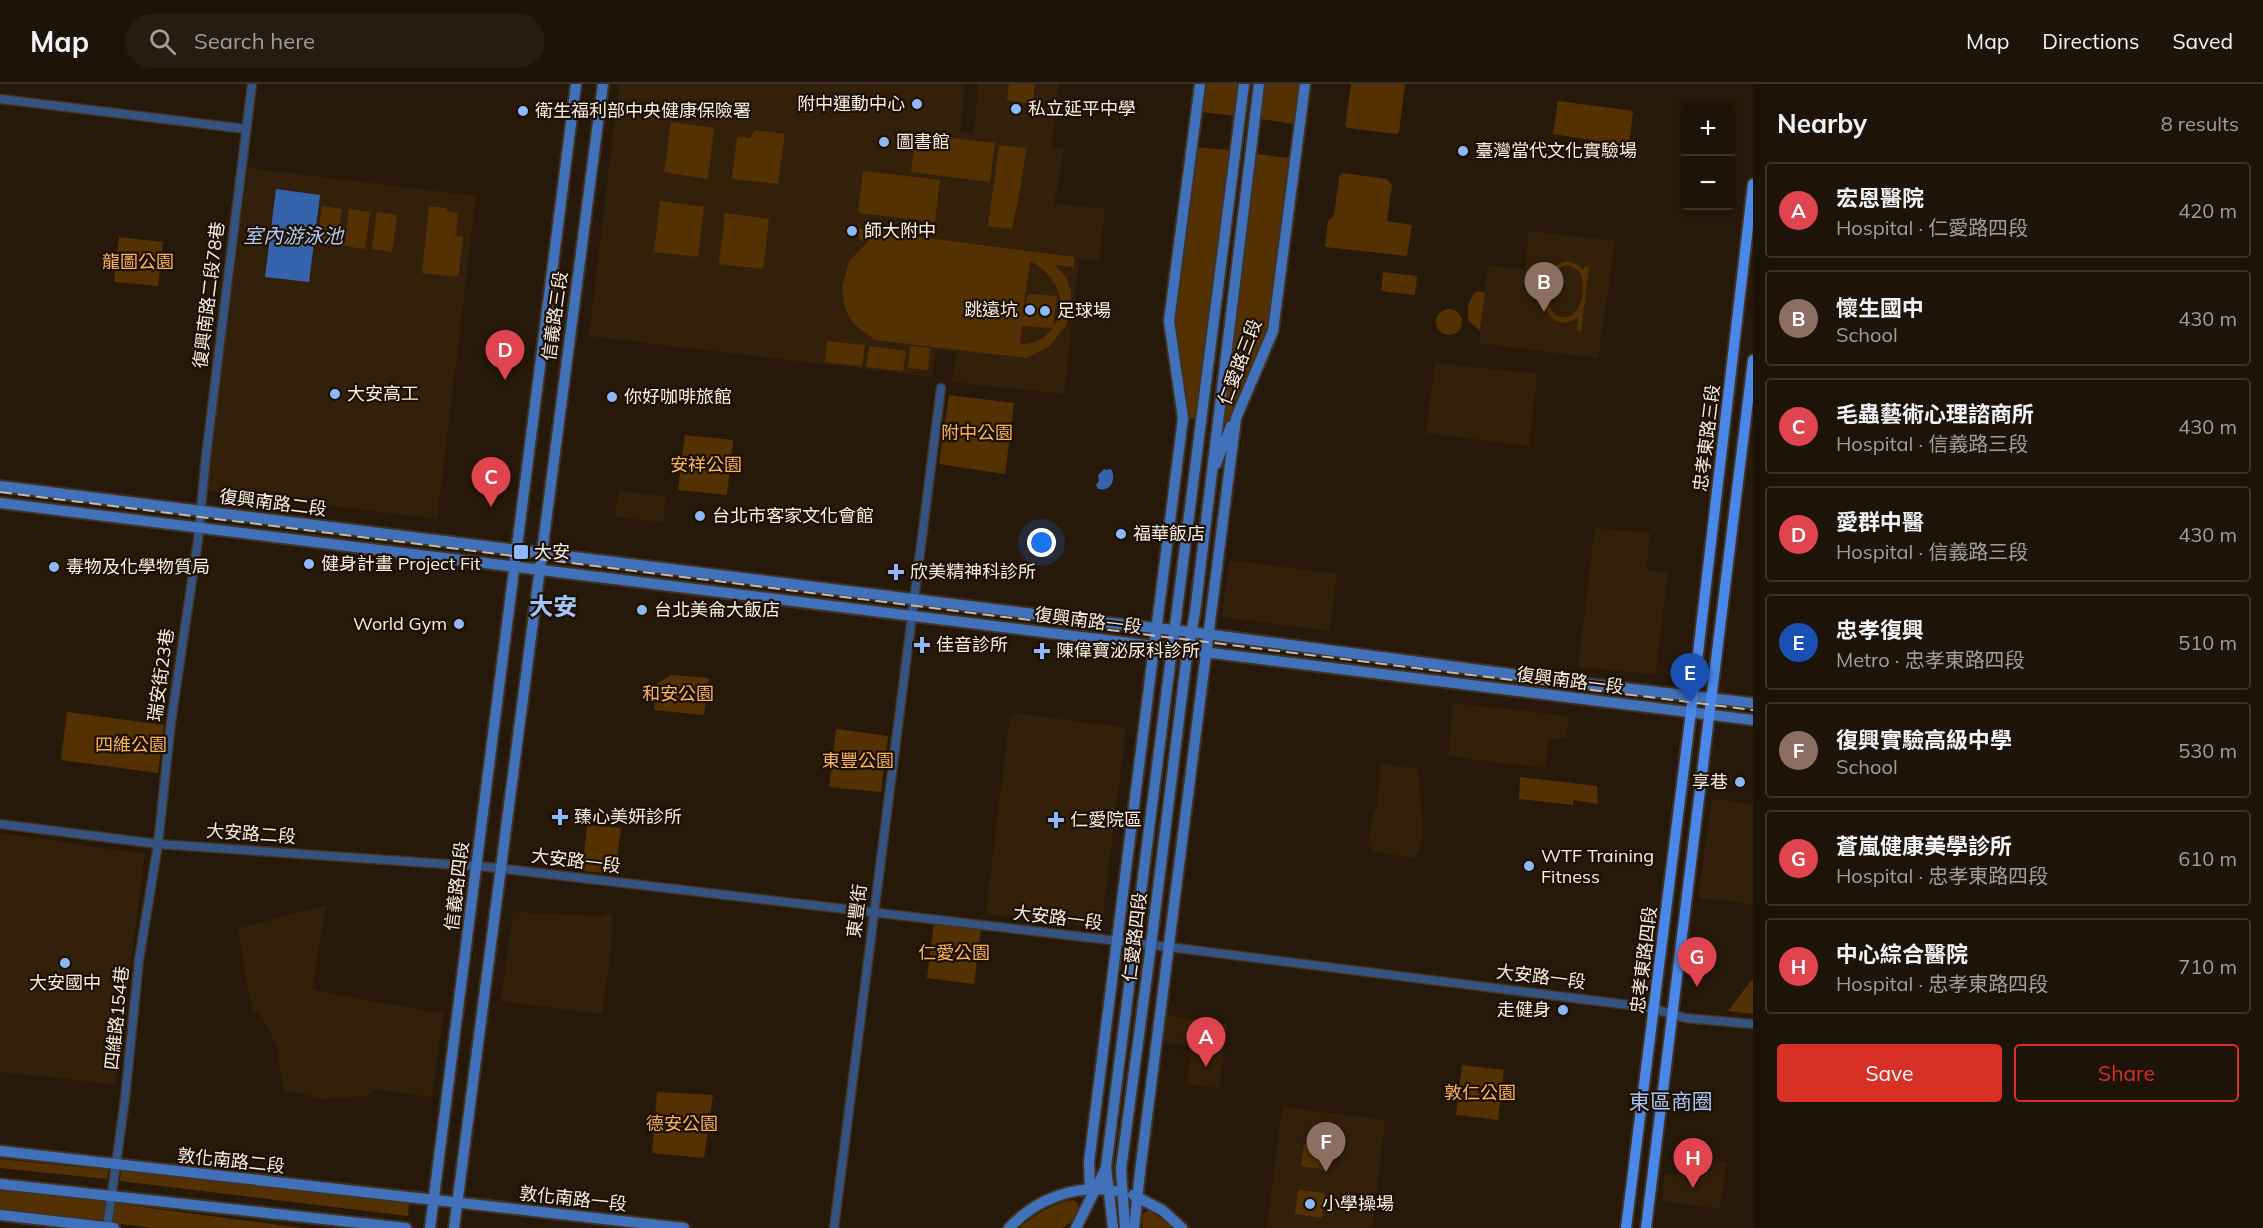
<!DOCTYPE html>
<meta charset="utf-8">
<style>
:root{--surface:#1d1308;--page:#251c12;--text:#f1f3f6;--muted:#a09e9c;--line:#3b3229;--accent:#d93025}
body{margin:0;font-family:Mulish,"Noto Sans TC",sans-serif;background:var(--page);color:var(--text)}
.controls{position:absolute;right:18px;top:18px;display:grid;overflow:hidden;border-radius:6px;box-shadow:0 3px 9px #0003}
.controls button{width:54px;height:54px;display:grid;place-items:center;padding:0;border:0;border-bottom:2px solid var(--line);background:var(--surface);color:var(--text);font:30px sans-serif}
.you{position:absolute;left:1042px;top:459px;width:21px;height:21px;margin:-15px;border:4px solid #fff;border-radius:50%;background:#1a73e8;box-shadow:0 0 0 9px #1a73e833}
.badge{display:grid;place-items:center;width:39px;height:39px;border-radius:50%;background:var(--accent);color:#fff;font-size:20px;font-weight:700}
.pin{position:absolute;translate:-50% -50px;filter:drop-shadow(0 2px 3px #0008)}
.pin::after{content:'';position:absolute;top:32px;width:21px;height:18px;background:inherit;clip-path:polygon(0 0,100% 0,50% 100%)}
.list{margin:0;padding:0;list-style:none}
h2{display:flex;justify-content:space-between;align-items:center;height:78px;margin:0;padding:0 24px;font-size:26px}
h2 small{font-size:20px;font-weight:400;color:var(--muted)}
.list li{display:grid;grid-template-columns:39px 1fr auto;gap:18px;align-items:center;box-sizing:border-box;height:96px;margin:0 12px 12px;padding:0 12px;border:2px solid var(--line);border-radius:6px}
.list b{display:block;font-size:22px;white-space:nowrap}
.list p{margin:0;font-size:20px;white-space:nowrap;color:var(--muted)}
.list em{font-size:20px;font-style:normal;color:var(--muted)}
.actions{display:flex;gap:12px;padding:18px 24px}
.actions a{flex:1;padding:14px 0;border:2px solid var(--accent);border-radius:6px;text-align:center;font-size:21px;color:var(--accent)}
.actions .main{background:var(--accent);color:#fff}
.icon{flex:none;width:33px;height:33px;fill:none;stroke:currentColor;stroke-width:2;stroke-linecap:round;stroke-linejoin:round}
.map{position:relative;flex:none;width:1753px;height:1144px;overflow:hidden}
header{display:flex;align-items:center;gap:36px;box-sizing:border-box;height:84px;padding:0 30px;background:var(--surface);border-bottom:2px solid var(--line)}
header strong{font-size:28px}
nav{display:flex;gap:33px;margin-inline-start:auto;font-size:21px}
.search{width:420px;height:54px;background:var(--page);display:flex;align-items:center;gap:15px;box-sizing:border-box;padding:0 21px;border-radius:33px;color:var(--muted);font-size:22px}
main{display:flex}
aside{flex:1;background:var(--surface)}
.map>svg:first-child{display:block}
.built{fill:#33200b}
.green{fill:#543102;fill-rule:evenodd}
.water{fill:#3564ac}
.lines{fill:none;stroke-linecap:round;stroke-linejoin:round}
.tertiary-casing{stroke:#403324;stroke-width:11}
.secondary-casing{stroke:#403324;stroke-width:14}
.primary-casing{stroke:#403324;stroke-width:14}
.tertiary{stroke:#355381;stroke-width:8}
.secondary{stroke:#4171bb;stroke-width:10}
.primary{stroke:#4988e8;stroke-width:10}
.rail{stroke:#c5baaf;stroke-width:2;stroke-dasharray:12 6;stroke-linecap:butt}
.poi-dot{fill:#8db9fc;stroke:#1d1003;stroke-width:2}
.labels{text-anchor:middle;stroke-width:4.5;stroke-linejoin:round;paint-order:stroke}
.poi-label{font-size:18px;fill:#f8eee4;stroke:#1d1003;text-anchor:start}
.park-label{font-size:18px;fill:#fab366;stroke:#1d1003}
.street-label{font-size:18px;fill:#f8eee4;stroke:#1d1003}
.water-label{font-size:20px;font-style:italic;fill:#afc9f0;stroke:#1d1003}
.quarter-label{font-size:21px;fill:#a3c4f6;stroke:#1d1003}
.district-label{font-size:24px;font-weight:bold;fill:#a3c4f6;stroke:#1d1003}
</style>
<header>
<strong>Map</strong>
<div class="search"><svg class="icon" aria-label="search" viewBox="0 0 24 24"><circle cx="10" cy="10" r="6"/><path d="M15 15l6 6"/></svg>Search here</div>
<nav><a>Map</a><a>Directions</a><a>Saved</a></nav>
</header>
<main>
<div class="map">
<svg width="1753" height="1144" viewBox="0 0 1753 1144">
<rect width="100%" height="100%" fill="#27190a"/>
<!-- built -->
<g class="built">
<polygon points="619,0 965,0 960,47 974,49 978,0 1058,0 1052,62 1064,64 1054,120 1105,125 1099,177 1079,175 1064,310 952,298 956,268 936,266 932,293 589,252"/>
<polygon points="248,84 476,112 437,435 207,406"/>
<polygon points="1529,147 1615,157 1598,274 1479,259 1488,181 1525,186"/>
<polygon points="1435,279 1537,290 1529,362 1426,349"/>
<polygon points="618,407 666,412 663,438 615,433"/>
<polygon points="1595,444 1650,449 1646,486 1668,489 1655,590 1578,583"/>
<polygon points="1229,476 1337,490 1330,547 1222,533"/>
<polygon points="1453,619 1568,632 1567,654 1548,656 1545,684 1448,672"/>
<polygon points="1014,629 1126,644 1101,844 989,830 986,827 1010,634"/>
<polygon points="1383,680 1417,685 1418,687 1423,748 1419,768 1412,774 1375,768 1368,761 1371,738 1376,726 1381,682"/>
<polygon points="1712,715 1753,720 1753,820 1698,814"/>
<polygon points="0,749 145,770 115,1000 0,988"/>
<polygon points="326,821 312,906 443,930 432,1013 372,1005 371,1011 323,1015 285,1006 281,994 277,961 260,930 253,929 238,848 241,844"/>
<polygon points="513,828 604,832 605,829 612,830 611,865 602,930 501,917"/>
<polygon points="1166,931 1228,940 1219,1004 1187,1000 1191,967 1189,966 1189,962 1162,958"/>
<polygon points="1282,1023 1385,1036 1372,1144 1267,1144"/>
<polygon points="1679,1072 1726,1078 1720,1125 1662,1117 1665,1090 1677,1091"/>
</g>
<!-- green -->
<g class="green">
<polygon points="1009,0 1035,0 1033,20 1007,16"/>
<polygon points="1205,0 1239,0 1235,32 1202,28"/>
<polygon points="1265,0 1299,0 1294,40 1261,35"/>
<polygon points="1351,0 1405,0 1399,48 1396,50 1348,44 1345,42"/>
<polygon points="1558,17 1633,27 1629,62 1553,50"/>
<polygon points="671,38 714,44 708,95 664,88"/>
<polygon points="755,46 785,50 778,100 732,95 737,53 750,54"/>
<polygon points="916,50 995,59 990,98 911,88"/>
<polygon points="999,61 1026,64 1021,101 1012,145 988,142"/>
<polygon points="1196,63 1230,66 1196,335 1188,334 1186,306 1175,235"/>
<polygon points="1257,70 1289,74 1267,247 1224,351 1221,350"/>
<polygon points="863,87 940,96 935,138 858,129"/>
<polygon points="1342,89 1387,95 1392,101 1387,137 1412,141 1407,172 1325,163 1328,137 1334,131 1339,93"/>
<polygon points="660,117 704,123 698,173 654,168"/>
<polygon points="322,122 342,125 337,162 317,159"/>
<polygon points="429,122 446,124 449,128 458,129 456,152 463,153 458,193 422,189"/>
<polygon points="349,125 370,128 365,165 344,162"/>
<polygon points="377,128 397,131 392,168 372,165"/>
<polygon points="725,129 769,135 763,185 719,180"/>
<path d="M859,145L1074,173V183L1055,181L1066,193L1071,207V227L1066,241L1050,262L1027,274L875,256L855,241L848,231L844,221L842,204L849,177L869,157L859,156ZM1030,177C1054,189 1071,218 1053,243L1057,212L1028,210L1022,235ZM1022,242L1052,244V245C1044,255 1033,261 1020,260Z"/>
<polygon points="119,153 163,158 158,202 114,198"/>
<path d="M1568,177L1578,181L1584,186V182L1589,183L1581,247H1577L1578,233C1539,260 1531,180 1568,177ZM1568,181L1578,186C1590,201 1580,246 1554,230C1542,216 1548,183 1568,181Z"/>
<polygon points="1383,188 1417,192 1415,211 1381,207"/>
<polygon points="1479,207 1485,209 1480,247 1468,236 1468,221 1474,209"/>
<circle cx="1449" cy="238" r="13"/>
<polygon points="827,257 865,261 862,282 825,278"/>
<polygon points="869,262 906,267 903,287 866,283"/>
<polygon points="910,262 930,264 928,286 908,284"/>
<polygon points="949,311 1014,319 1005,390 939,380"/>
<polygon points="685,351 733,356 727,411 678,406"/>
<polygon points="671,591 709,594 704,631 654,626 656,600"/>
<polygon points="67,628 164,641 158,689 61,676"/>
<polygon points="836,645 888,652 881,708 829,703"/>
<polygon points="1520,693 1597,702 1598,720 1573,716 1573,721 1519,715"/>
<polygon points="587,741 621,744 615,790 582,787"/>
<polygon points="934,838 981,844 974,900 927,894"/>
<polygon points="1753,894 1753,930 1728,927"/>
<polygon points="1462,981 1504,986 1498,1036 1456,1031"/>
<polygon points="657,1008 713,1011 704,1074 652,1069"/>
<polygon points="1304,1060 1330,1063 1327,1086 1301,1082"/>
<polygon points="0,1075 108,1086 107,1095 0,1084"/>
<polygon points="121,1087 409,1119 408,1132 120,1097"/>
<polygon points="1298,1106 1325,1109 1322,1134 1295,1130"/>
<polygon points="0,1107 105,1117 104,1138 0,1125"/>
<path d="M1073,1116L1078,1119C1082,1130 1071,1138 1063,1144H1019C1035,1131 1052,1119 1073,1116Z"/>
<polygon points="113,1119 302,1144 153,1144 113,1139"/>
<polygon points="1149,1126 1173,1144 1143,1144 1142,1131"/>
</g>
<!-- water -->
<g class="water">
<polygon points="276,105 320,111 309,198 265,193"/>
<path d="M1104,385L1107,386L1111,385C1116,393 1113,408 1098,405L1096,401L1099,397L1098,391Z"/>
</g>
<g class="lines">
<!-- tertiary casing -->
<g class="tertiary-casing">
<g id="tertiary">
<polyline points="0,15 246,45"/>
<polyline points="0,740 158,760 488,783 1169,863 1637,922 1655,925 1685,934 1753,940"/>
<polyline points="107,1144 125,1015 139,876 158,760 171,638 198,456 206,372 252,0"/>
<polyline points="834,1144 941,304"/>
</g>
</g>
<!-- secondary casing -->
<g class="secondary-casing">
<g id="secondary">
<polyline points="1216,380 1231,342"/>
<polyline points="0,402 1066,534 1191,548 1563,597 1753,619"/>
<polyline points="0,419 1753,636"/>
<polyline points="0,1067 684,1144"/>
<polyline points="0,1100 406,1144"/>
<polyline points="1090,1105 1089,1078 1183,334 1169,237 1200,0"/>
<polyline points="1133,1111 1162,1126 1182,1144"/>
<polyline points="0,1131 114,1144"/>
<polyline points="430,1144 576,0"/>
<polyline points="454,1144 603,0"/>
<path d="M1009,1144C1036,1115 1075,1100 1115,1107"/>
<polyline points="1076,1144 1106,1084"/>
<polyline points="1113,1144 1106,1083 1244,0"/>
<polyline points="1125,1144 1121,1085 1151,861 1186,579 1195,528 1259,0"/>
<polyline points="1134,1144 1140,1088 1236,334 1273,247 1305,0"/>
</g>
</g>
<!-- primary casing -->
<g class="primary-casing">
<g id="primary">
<polyline points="1626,1144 1693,612 1753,100"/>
<polyline points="1646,1144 1753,276"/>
</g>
</g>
<!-- tertiary -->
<use href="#tertiary" class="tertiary"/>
<!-- secondary -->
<use href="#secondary" class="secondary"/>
<!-- primary -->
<use href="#primary" class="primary"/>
<!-- rail -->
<polyline class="rail" points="0,408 1753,626"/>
</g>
<!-- markers -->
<g class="poi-dot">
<circle cx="917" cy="20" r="6"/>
<circle cx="1016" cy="25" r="6"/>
<circle cx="523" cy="27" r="6"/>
<circle cx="884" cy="58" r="6"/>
<circle cx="1463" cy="67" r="6"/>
<circle cx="852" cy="147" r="6"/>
<circle cx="1030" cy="226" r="6"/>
<circle cx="1045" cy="227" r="6"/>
<circle cx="335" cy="310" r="6"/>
<circle cx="612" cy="313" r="6"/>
<circle cx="700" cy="432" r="6"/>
<circle cx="1121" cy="450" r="6"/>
<rect x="513" y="460" width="16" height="16" rx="3"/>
<circle cx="309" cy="480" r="6"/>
<circle cx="54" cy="483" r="6"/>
<path d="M893 479h6v6h6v6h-6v6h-6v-6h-6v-6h6z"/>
<circle cx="642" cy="526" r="6"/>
<circle cx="459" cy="540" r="6"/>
<path d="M919 552h6v6h6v6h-6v6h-6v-6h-6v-6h6z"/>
<path d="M1039 558h6v6h6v6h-6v6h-6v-6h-6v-6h6z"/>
<circle cx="1740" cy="698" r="6"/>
<path d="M557 724h6v6h6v6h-6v6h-6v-6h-6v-6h6z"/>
<path d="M1053 727h6v6h6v6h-6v6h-6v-6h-6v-6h6z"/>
<circle cx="1529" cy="782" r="6"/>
<circle cx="65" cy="879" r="6"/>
<circle cx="1563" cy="926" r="6"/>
<circle cx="1310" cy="1120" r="6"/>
</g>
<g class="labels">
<!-- poi labels -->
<g class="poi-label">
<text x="905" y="26" text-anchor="end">附中運動中心</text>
<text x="1028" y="31">私立延平中學</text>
<text x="535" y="33">衛生福利部中央健康保險署</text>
<text x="896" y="64">圖書館</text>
<text x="1475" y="73">臺灣當代文化實驗場</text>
<text x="864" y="153">師大附中</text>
<text x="1018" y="232" text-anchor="end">跳遠坑</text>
<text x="1057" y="233">足球場</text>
<text x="347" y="316">大安高工</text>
<text x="624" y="319">你好咖啡旅館</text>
<text x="712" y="438">台北市客家文化會館</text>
<text x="1133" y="456">福華飯店</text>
<text x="534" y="474">大安</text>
<text x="321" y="486">健身計畫 Project Fit</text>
<text x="66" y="489">毒物及化學物質局</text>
<text x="910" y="494">欣美精神科診所</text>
<text x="654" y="532">台北美侖大飯店</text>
<text x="447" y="546" text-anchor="end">World Gym</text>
<text x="936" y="567">佳音診所</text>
<text x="1056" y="573">陳偉寶泌尿科診所</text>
<text x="1728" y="704" text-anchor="end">享巷</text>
<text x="574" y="739">臻心美妍診所</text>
<text x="1070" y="742">仁愛院區</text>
<text x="1541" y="778">WTF Training<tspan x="1541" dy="21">Fitness</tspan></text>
<text x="65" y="905" text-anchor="middle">大安國中</text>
<text x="1551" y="932" text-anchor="end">走健身</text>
<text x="1322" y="1126">小學操場</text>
</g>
<!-- park labels -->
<g class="park-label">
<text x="138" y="184">龍圖公園</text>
<text x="977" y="355">附中公園</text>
<text x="706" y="387">安祥公園</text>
<text x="678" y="616">和安公園</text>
<text x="131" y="667">四維公園</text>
<text x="858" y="683">東豐公園</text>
<text x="954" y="875">仁愛公園</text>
<text x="1480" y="1015">敦仁公園</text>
<text x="682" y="1046">德安公園</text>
</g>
<!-- street labels -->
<g class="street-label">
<text transform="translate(209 211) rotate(-83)" y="6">復興南路二段78巷</text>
<text transform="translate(555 232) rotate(-82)" y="6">信義路三段</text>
<text transform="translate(1240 278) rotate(-69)" y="6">仁愛路三段</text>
<text transform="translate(1707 354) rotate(-83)" y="6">忠孝東路三段</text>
<text transform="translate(273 419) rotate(7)" y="6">復興南路二段</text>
<text transform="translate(1088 537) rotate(7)" y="6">復興南路一段</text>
<text transform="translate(161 591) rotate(-82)" y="6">瑞安街23巷</text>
<text transform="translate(1570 597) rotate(7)" y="6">復興南路一段</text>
<text transform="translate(251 750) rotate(4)" y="6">大安路二段</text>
<text transform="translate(576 777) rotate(7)" y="6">大安路一段</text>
<text transform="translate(457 802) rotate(-83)" y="6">信義路四段</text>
<text transform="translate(857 827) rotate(-83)" y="6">東豐街</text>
<text transform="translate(1058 834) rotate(7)" y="6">大安路一段</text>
<text transform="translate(1135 853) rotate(-83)" y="6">仁愛路四段</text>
<text transform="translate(1644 876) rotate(-83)" y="6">忠孝東路四段</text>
<text transform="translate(1541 893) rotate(7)" y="6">大安路一段</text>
<text transform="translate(117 934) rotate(-84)" y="6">四維路154巷</text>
<text transform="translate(231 1077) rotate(6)" y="6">敦化南路二段</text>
<text transform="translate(573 1115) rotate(6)" y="6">敦化南路一段</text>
</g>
<!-- water labels -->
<g class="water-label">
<text x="293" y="159">室內游泳池</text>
</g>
<!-- quarter labels -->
<g class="quarter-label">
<text x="1671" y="1025">東區商圈</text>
</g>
<!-- district labels -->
<g class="district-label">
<text x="553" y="531">大安</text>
</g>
</g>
</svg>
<div class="controls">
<button>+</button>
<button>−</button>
</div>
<div class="you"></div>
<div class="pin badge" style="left:1206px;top:983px;background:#e0444e">A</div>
<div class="pin badge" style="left:1544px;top:228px;background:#8d6e63">B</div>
<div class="pin badge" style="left:491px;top:423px;background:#e0444e">C</div>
<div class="pin badge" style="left:505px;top:296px;background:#e0444e">D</div>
<div class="pin badge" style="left:1690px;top:619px;background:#1a4fb4">E</div>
<div class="pin badge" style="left:1326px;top:1088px;background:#8d6e63">F</div>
<div class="pin badge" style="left:1697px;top:903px;background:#e0444e">G</div>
<div class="pin badge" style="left:1693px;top:1104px;background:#e0444e">H</div>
</div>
<aside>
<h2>Nearby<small>8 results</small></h2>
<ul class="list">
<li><span class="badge" style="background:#e0444e">A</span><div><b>宏恩醫院</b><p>Hospital · 仁愛路四段</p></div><em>420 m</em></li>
<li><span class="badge" style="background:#8d6e63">B</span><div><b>懷生國中</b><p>School</p></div><em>430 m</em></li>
<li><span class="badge" style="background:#e0444e">C</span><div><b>毛蟲藝術心理諮商所</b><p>Hospital · 信義路三段</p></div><em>430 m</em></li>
<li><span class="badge" style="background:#e0444e">D</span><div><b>愛群中醫</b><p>Hospital · 信義路三段</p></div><em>430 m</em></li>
<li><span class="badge" style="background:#1a4fb4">E</span><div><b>忠孝復興</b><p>Metro · 忠孝東路四段</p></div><em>510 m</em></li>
<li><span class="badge" style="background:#8d6e63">F</span><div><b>復興實驗高級中學</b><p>School</p></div><em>530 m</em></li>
<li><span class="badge" style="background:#e0444e">G</span><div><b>蒼嵐健康美學診所</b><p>Hospital · 忠孝東路四段</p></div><em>610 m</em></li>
<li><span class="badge" style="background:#e0444e">H</span><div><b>中心綜合醫院</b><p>Hospital · 忠孝東路四段</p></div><em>710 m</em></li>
</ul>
<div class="actions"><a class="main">Save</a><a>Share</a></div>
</aside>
</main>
